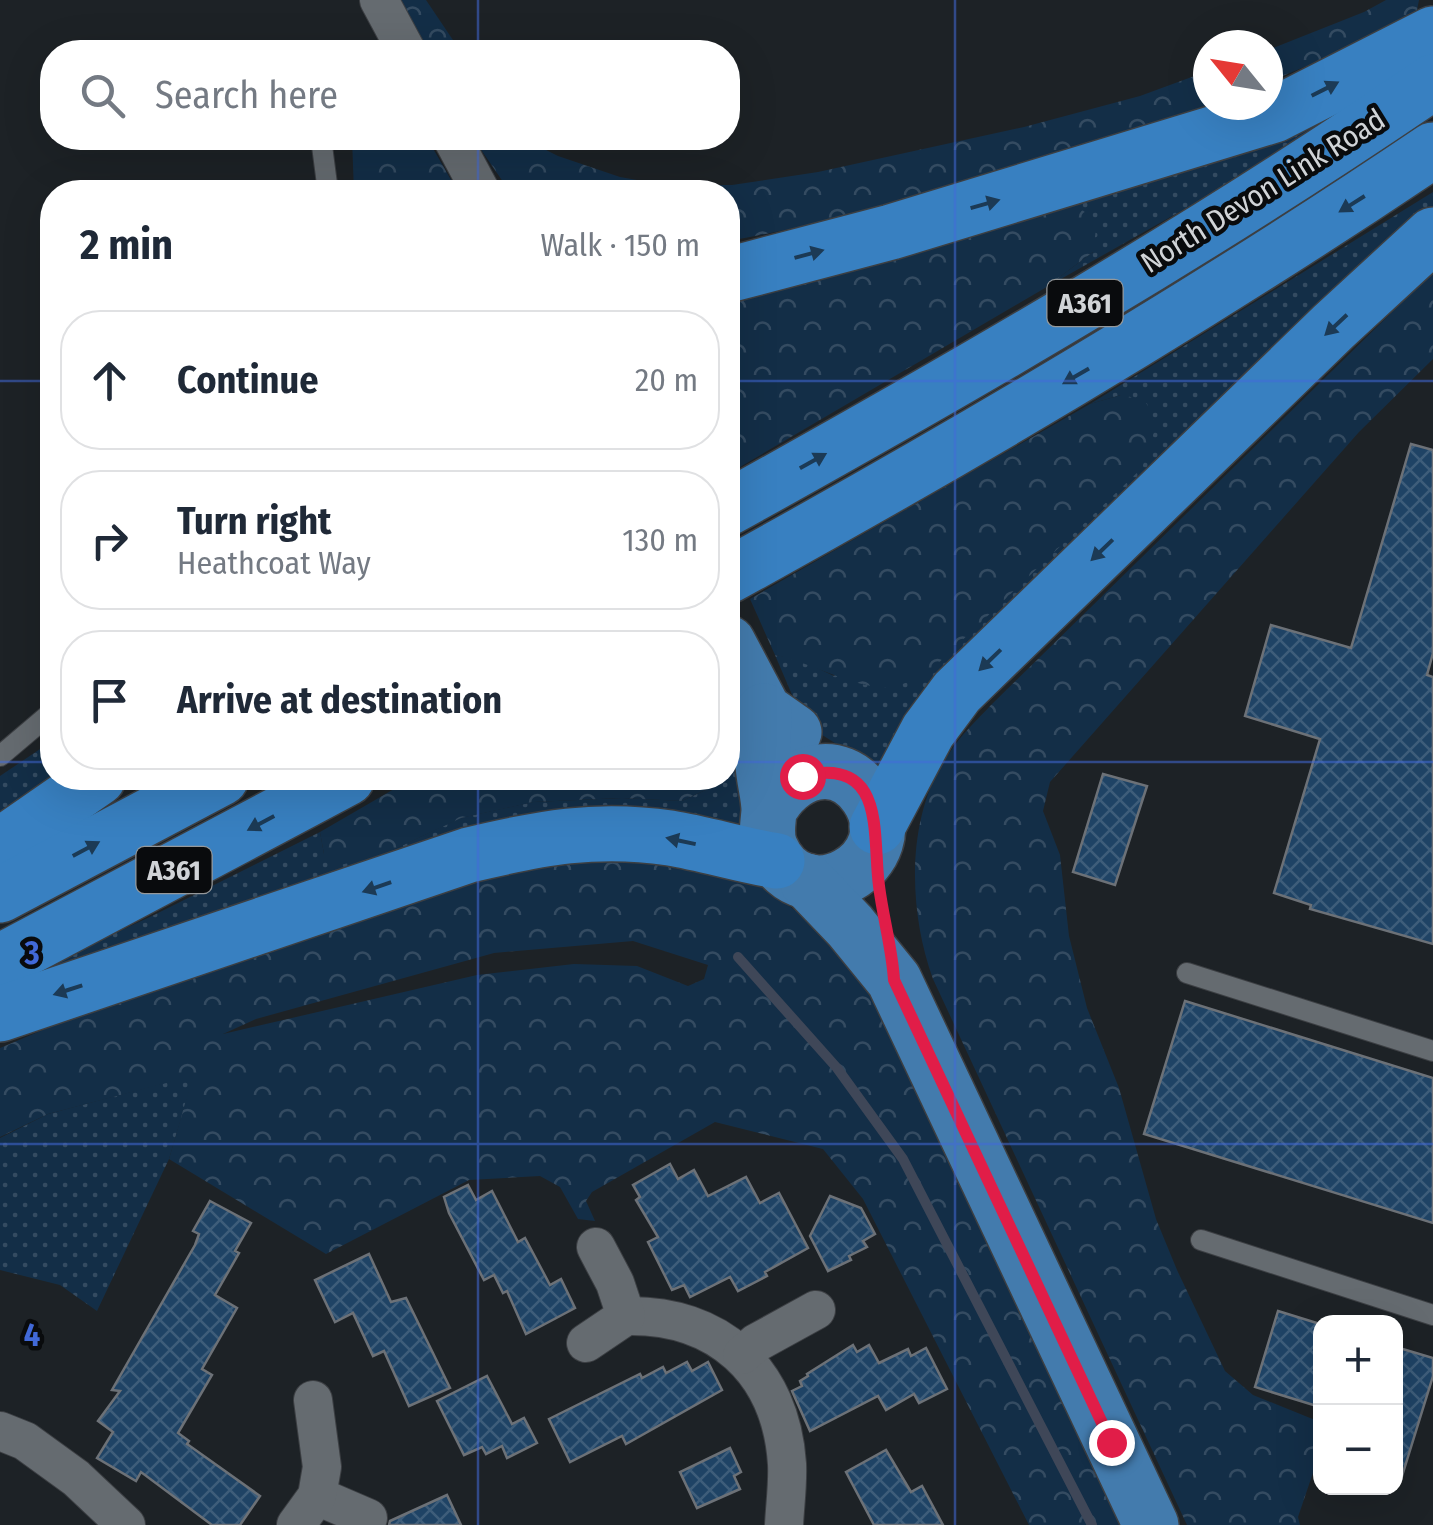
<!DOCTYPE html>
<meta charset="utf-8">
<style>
:root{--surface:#fff;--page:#f6f6f7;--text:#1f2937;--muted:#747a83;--line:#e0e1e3}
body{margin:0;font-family:"Fira Sans Condensed",sans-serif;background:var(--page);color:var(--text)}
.controls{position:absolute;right:30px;bottom:30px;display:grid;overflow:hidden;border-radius:20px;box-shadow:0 10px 40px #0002}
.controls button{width:90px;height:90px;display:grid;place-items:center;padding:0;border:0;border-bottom:2px solid var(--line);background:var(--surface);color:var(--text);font:50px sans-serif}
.compass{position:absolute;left:1193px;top:30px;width:90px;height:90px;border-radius:50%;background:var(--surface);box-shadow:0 10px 40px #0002;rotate:300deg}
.stop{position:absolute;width:30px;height:30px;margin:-22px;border:8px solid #e11d48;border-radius:50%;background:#fff}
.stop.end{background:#e11d48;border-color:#fff;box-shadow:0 2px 10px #0008}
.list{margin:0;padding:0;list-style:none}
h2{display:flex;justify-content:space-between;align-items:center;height:130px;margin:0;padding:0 40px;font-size:42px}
h2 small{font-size:32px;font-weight:400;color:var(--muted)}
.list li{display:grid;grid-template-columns:65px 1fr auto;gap:30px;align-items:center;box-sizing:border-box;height:140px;margin:0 20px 20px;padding:0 20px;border:2px solid var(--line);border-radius:40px}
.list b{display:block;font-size:38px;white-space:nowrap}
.list p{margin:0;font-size:32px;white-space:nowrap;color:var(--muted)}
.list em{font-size:32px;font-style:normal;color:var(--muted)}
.icon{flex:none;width:55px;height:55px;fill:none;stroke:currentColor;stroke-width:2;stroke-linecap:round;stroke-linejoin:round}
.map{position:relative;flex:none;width:1433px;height:1525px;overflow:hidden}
.search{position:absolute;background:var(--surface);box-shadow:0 10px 40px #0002;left:40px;top:40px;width:700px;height:110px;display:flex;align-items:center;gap:25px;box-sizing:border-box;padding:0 35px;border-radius:40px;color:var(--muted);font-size:38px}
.panel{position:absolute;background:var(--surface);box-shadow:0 10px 40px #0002;left:40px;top:180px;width:700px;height:610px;border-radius:40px}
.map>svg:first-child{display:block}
.grass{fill:url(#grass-dots)}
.forest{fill:url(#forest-crowns);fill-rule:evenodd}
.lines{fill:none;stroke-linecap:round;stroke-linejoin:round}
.stream{stroke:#3f4758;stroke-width:10}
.building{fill:url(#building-cross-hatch);stroke:#6c7177;stroke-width:2.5}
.service-casing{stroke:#3c3f43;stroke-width:22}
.minor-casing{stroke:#3c3f43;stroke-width:40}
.primary-casing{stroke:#3c3f43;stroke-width:58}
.trunk-casing{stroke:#3c3f43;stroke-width:58}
.service{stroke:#656b70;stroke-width:20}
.minor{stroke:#656b70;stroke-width:38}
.primary{stroke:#437bad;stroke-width:55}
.trunk{stroke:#3880c1;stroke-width:55}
.oneway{fill:#1c3a55}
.route{stroke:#e11d48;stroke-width:12}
.grid{fill:none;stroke:#4169d8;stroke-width:2.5;stroke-opacity:0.55}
.labels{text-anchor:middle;stroke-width:9;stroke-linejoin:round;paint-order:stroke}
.shield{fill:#090b0d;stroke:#95989a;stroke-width:2.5}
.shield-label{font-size:28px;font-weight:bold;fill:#d1d4d7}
.street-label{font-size:30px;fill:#d1d4d7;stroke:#090b0d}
.grid-label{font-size:32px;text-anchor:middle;font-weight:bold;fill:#4169d8;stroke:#090b0d;stroke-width:9;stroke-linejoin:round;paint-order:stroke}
</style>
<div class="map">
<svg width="1433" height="1525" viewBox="0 0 1433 1525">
<defs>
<pattern id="grass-dots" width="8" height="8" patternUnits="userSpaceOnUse" patternTransform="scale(2.5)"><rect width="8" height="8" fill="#132e47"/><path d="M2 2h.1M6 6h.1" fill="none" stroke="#344b61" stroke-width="1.8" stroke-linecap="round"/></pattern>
<pattern id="forest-crowns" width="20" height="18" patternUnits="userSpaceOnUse" patternTransform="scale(2.5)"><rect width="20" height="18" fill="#132e47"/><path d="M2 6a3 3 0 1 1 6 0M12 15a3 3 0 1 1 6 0" fill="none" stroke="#344b61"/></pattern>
<pattern id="building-cross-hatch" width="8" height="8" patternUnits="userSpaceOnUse" patternTransform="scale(2.5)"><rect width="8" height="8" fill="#1f4365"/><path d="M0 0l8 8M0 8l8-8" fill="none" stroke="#3e5d7a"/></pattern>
</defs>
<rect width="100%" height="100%" fill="#1d2226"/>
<!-- grass -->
<g class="grass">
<polygon points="1330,113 1333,125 1045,288 1093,252 1074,204"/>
<polygon points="1433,192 1433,217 879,771 797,719 793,697 775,655 798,659 834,676 1121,395 1090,404"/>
<path d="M734,729C742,758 753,800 739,830L0,987L154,915L320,832L324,854L380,856L460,818L533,802L622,798L682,801L714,786L718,778H728V753Z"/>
<polygon points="52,741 52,778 0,818 0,776"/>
<polygon points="194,1075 169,1159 97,1311 60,1285 0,1270 0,1138 48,1114"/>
</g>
<!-- forest -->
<g class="forest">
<polygon points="396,0 426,0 461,52 425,52"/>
<polygon points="1386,0 1419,0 1417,10 1369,40 1268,82 1268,50 1364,12"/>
<path d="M1208,71V105H1214C1054,157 893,212 728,241V192H510L473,138H522L558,156L620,177L665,185H732L818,172L1024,127L1140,96Z"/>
<polygon points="352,138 427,138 458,192 354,192"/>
<polygon points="1074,204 1097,221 1093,252 1045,288 728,474 728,300 768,294 1032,209"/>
<path d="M1433,272V359L1359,432L1050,782L1043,811L1060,855L1069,936L1087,1008L1119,1088L1156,1219L1177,1270L1225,1371L1253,1395L1320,1422V1452L1298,1517L1300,1525H1187L933,979C908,910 905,814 950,752C961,735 977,720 991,705Z"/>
<path d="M1121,395L1145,400L1156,426L1142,468L927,674C916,678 902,686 889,687C857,690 808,661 775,655L750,599L1090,404Z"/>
<polygon points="413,778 718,778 714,786 682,801 621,798 534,802 461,818 380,856 340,865 324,854 320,832"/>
<path d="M569,861L645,863L737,879L766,889L796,911L862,978L978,1206L1131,1525H1029L863,1199L823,1149L715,1122L592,1192L586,1201L595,1221L578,1219L560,1187L540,1176L469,1180L326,1254L169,1159L193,1076L48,1114L0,1137V1048L140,989L502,871ZM633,941L708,965L704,979L688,986L637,966L574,964L477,975L223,1034L256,1019L494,953Z"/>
</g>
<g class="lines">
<!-- stream -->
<polyline class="stream" points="738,957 837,1068 903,1159 1092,1525"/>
</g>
<!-- building -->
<g class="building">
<polygon points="1411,444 1433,450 1433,653 1427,675 1433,677 1433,944 1310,909 1311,905 1274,893 1320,739 1245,716 1271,625 1351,648"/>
<polygon points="1103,774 1147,786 1115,885 1073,872"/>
<polygon points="1185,1001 1433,1078 1433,1223 1144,1134"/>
<polygon points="670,1164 678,1179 694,1170 708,1196 746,1177 760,1203 779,1193 808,1248 765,1272 767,1276 738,1291 730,1277 690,1297 684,1285 672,1290 648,1242 658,1237 636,1200 640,1197 633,1185"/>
<polygon points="468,1185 476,1200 492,1191 518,1242 525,1238 550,1285 561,1279 575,1308 526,1334 507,1291 503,1293 494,1275 484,1280 449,1213 444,1197"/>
<polygon points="830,1196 861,1208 875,1234 863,1241 867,1247 849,1256 851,1260 828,1271 810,1236"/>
<polygon points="210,1201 251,1223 235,1251 239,1253 215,1295 237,1308 202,1369 212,1375 178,1433 189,1441 187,1444 260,1496 240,1525 212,1525 141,1472 136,1481 97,1458 113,1432 98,1421 120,1391 112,1390 195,1245 199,1234 193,1231"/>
<polygon points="369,1254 391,1302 406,1298 450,1388 409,1406 384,1351 373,1356 353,1313 335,1322 315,1280"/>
<polygon points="1278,1311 1320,1324 1320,1407 1255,1387"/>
<polygon points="853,1345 857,1352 869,1345 879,1363 908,1349 911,1356 926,1348 947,1389 919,1403 914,1394 886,1410 878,1396 810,1431 792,1391 802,1386 800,1381 808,1376 807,1374"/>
<polygon points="1396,1347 1433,1358 1433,1376 1402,1476 1396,1475"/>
<polygon points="687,1362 692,1371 708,1362 722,1390 626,1444 622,1436 570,1462 549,1419 640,1374 642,1378 663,1367 666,1373"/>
<polygon points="487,1376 512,1424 524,1418 537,1443 507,1458 502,1446 486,1454 482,1447 464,1455 437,1401"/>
<polygon points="730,1448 741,1472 734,1476 740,1489 697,1508 680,1472"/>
<polygon points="886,1450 911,1492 922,1486 943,1525 874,1525 846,1472"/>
<polygon points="447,1495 461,1525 389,1525 390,1521"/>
</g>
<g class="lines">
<!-- service casing -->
<g class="service-casing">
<g id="service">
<polyline points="321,138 328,192"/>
<polyline points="0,756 52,712"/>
<polyline points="1187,973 1433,1051"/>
<polyline points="1201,1240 1433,1315"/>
</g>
</g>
<!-- minor casing -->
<g class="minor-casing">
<g id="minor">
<polyline points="379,0 407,52"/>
<polyline points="452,138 481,192"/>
<path d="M626,1316C718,1314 781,1370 787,1464C788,1484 785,1505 784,1525"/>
<polyline points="586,1343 626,1316 615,1283 596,1247"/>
<polyline points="742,1355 756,1343 816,1310"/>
<polyline points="0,1431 25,1441 76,1478 126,1525"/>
<polyline points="317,1496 368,1518"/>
<polyline points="296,1525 317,1496 322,1467 313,1400"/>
</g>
</g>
<!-- primary casing -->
<g class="primary-casing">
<g id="primary">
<polyline points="728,643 764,711 794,732"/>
<path d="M764,711C764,729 762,747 763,765C764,781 769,796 769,811C768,825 765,836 771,849C803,923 912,862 867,796C838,753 788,772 769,811"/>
<polyline points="807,881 850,926 894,980 1151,1525"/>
</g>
</g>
<!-- trunk casing -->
<g class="trunk-casing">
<g id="trunk">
<polyline points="728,275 891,232 1274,115 1433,34"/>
<path d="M728,508C968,375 1206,237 1433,82"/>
<path d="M728,576C968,444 1205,304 1433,150"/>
<polyline points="877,827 928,731 957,692 1333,327 1433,235"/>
<polyline points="0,846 98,778"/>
<polyline points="0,895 221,778"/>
<polyline points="0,962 347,778"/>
<path d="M0,1014L469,855C540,838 596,827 670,838C706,844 741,855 777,861"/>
</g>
</g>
<!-- service -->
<use href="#service" class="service"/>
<!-- minor -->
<use href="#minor" class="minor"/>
<!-- primary -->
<use href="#primary" class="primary"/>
<!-- trunk -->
<use href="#trunk" class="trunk"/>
</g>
<!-- one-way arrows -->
<defs><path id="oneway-solid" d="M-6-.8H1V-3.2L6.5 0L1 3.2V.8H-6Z" transform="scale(2.5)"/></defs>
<g class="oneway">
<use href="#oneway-solid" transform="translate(1325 89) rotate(-27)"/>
<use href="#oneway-solid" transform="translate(985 204) rotate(-16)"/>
<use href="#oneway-solid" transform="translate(1352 204) rotate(148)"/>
<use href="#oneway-solid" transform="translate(809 254) rotate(-15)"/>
<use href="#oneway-solid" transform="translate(1336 325) rotate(137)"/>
<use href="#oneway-solid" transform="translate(1076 376) rotate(150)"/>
<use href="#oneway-solid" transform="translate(813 461) rotate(-29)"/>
<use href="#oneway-solid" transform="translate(1102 550) rotate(136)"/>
<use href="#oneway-solid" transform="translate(990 660) rotate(136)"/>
<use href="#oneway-solid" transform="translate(261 823) rotate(152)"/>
<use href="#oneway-solid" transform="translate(681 841) rotate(-168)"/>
<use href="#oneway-solid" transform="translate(86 849) rotate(-28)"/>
<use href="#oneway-solid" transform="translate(377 887) rotate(161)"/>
<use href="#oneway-solid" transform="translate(68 990) rotate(162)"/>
</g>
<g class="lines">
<!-- route -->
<path class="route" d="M802,776C887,756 872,834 879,886C883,918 892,948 894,980L1111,1442"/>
</g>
<!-- grid -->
<path class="grid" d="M478,0V52M955,0V1525M478,138V192M0,381H52M728,381H1433M0,762H52M728,762H1433M478,778V1525M0,1144H1433"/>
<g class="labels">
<!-- shield labels -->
<g class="shield">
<rect x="1047.5" y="280" width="75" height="46" rx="8"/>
<rect x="136.5" y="847" width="75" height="46" rx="8"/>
</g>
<g class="shield-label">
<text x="1085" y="313">A361</text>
<text x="174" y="880">A361</text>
</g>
<!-- street labels -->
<g class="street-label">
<text transform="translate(1263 191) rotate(-32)" y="10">North Devon Link Road</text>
</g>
</g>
<g class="grid-label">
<text x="32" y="964">3</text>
<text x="32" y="1346">4</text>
</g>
</svg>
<div class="controls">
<button>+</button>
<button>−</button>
</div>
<svg class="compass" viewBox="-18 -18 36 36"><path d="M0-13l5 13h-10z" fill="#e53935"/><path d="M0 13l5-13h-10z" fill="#747a83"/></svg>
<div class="stop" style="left:802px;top:776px"></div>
<div class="stop end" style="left:1111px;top:1442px"></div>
<div class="search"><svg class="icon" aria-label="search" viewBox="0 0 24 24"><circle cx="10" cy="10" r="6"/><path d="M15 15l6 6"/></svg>Search here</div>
<section class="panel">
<h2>2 min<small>Walk · 150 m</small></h2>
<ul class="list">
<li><svg class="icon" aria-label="ahead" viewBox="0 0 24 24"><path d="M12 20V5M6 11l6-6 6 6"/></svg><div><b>Continue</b></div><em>20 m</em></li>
<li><svg class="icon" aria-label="right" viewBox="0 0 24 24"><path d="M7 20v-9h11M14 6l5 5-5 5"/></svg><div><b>Turn right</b><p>Heathcoat Way</p></div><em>130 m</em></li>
<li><svg class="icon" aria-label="arrive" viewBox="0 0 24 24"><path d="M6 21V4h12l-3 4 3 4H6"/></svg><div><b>Arrive at destination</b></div></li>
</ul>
</section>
</div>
